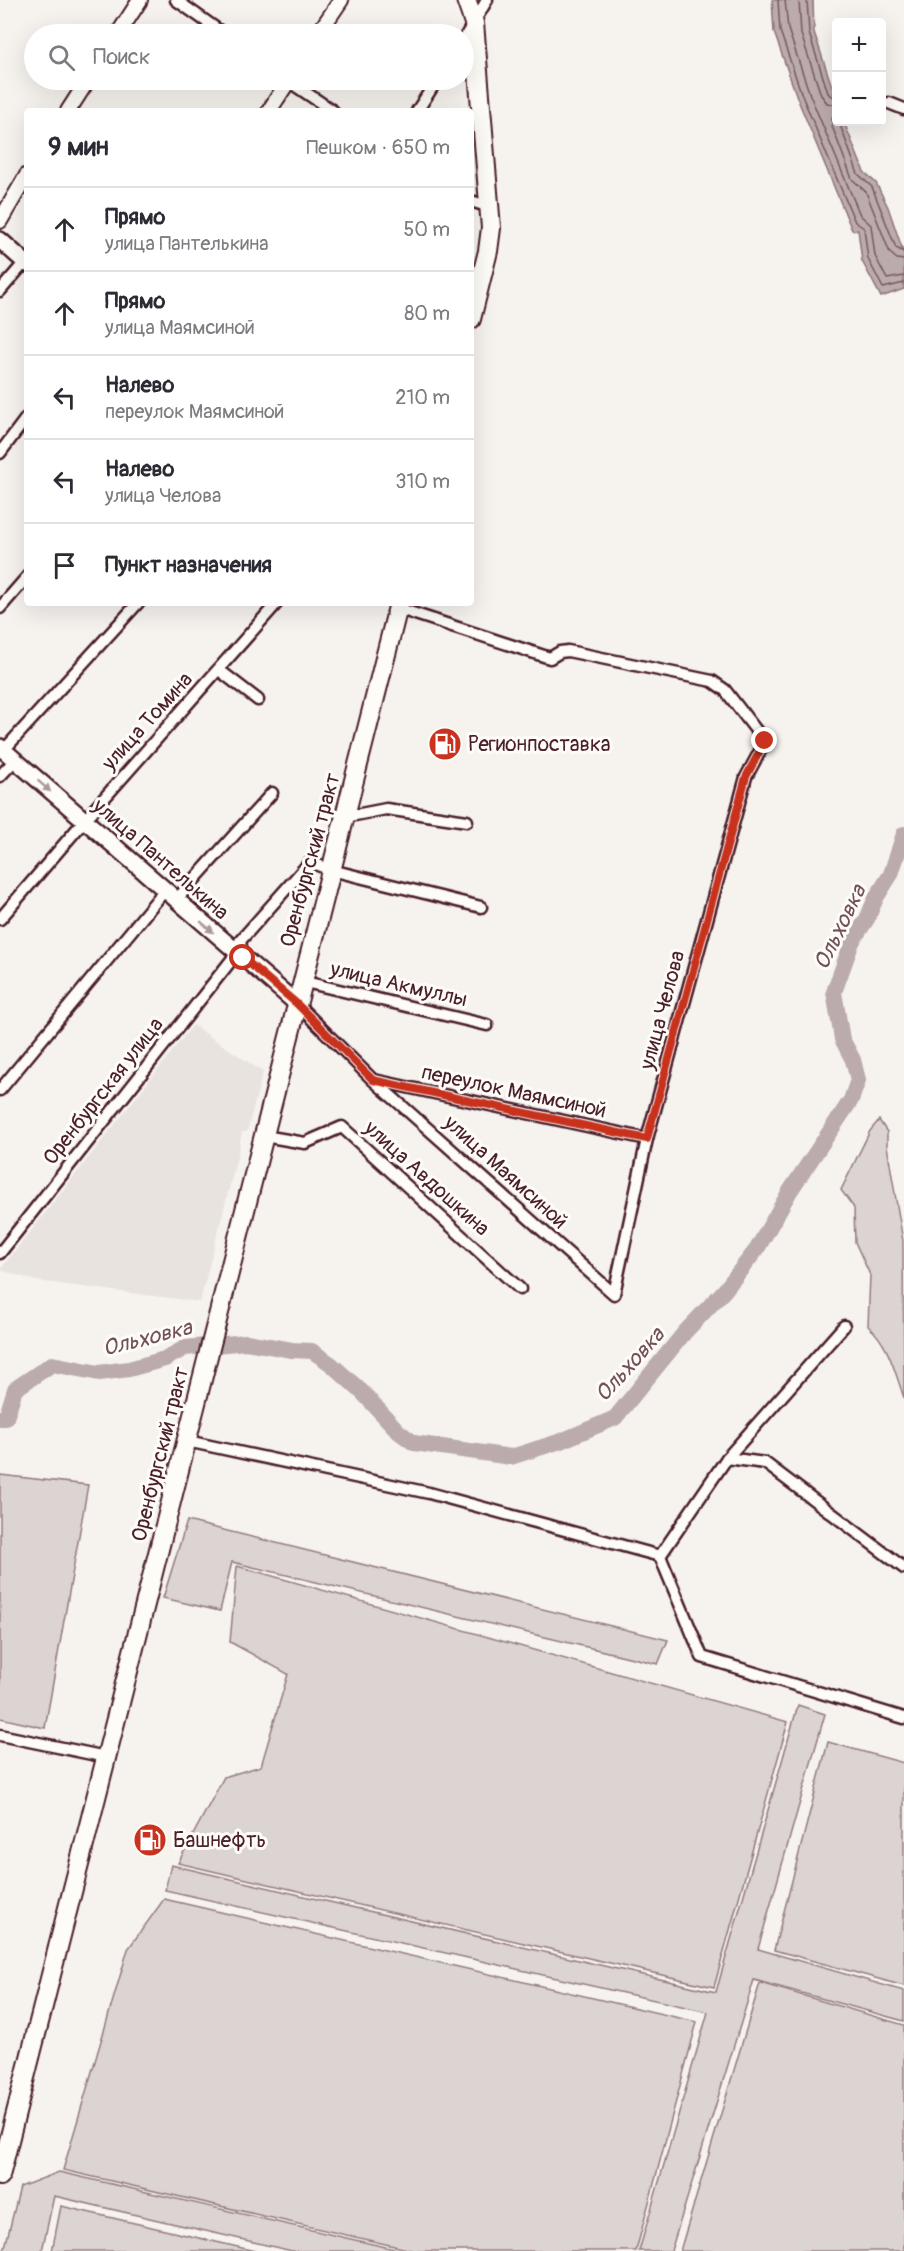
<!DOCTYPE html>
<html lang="ru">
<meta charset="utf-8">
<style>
:root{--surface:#fff;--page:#f2f2f3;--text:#2b2b33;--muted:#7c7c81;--line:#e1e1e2}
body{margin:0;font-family:Pangolin,sans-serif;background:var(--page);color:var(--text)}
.controls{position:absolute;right:18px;top:18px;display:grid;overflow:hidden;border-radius:6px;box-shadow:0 6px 24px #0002}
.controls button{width:54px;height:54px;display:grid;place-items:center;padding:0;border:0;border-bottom:2px solid var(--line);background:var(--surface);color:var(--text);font:30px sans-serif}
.stop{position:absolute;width:18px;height:18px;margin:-14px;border:4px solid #c8321e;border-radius:50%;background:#fff}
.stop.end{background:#c8321e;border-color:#fff;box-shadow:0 2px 6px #0008}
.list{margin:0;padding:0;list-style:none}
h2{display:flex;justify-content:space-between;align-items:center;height:78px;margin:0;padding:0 24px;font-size:26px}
h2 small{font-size:20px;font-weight:400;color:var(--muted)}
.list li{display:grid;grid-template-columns:39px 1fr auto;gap:18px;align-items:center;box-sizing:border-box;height:84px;padding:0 24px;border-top:2px solid var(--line)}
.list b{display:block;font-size:22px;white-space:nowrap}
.list p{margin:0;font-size:20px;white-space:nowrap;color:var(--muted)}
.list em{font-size:20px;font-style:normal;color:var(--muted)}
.icon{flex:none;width:33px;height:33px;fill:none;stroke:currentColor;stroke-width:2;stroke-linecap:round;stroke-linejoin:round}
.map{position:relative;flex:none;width:904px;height:2251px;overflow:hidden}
.search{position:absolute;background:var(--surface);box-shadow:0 6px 24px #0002;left:24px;top:24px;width:450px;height:66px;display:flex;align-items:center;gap:15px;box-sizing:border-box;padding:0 21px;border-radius:33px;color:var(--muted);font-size:22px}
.panel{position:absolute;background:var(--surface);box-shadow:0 6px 24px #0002;left:24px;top:108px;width:450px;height:498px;border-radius:6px}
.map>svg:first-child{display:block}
.built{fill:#e9e3e0}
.green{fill:#dcd4d2;stroke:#937a7e;stroke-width:1.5}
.water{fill:#bbabac;stroke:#8e7378;stroke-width:1.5}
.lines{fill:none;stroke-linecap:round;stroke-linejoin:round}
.shore{stroke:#77575f;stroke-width:1.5}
.river{stroke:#bbabac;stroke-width:16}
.minor-casing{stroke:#4a1f2b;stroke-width:15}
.tertiary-casing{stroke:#4a1f2b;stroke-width:18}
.secondary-casing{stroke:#4a1f2b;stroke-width:20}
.primary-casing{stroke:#4a1f2b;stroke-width:22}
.minor{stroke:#fdfcf7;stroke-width:10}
.tertiary{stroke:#fdfcf7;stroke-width:14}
.secondary{stroke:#fdfcf7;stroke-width:15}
.primary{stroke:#fdfcf7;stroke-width:18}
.oneway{fill:#ac999b}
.route{stroke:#c8321e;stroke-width:8}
.labels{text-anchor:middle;stroke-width:6;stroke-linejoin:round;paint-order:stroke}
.street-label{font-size:21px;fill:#4a1f2b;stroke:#fdfcf7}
.poi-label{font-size:21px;fill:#4a1f2b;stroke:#fdfcf7;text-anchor:start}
.water-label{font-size:22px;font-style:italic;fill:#725058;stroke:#fdfcf7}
</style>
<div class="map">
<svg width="904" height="2251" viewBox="0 0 904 2251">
<rect width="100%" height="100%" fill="#f6f3ef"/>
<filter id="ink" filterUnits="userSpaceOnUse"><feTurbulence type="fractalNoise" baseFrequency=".0167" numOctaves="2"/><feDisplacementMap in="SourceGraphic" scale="12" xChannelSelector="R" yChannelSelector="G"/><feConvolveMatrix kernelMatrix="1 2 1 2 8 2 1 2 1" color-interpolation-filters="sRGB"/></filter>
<g filter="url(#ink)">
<!-- built -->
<polygon class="built" points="193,1025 263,1072 247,1132 242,1132 238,1154 200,1302 36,1281 0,1270"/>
<!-- green -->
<g class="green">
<path d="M879,1120L887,1132V1146L903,1241L904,1398C895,1372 889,1344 868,1326L870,1275L855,1242L854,1208L841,1190L870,1131Z"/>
<polygon points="0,1475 88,1485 45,1728 0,1718"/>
<polygon points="187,1521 668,1640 658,1664 232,1562 220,1611 163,1598"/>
<polygon points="237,1566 788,1722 714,1987 178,1863 224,1777 261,1766 288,1674 230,1642"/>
<polygon points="798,1705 825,1714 758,1949 904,1991 904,2021 754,1980 671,2251 639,2251 708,2012 165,1890 171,1865 716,1992"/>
<polygon points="828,1742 904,1763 904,1986 774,1950"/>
<polygon points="164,1899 697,2022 636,2251 416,2251 63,2170 128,1949"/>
<polygon points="760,1983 904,2025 904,2251 680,2251"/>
<polygon points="59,2172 403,2251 292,2251 54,2196 42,2251 4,2251 20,2187"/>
<polygon points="61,2206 255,2251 52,2251"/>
</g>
<!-- water -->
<polygon class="water" points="772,0 813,0 814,32 836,99 836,122 844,122 864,172 876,183 888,207 904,254 904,289 881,297 862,261 858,230 852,230 798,100 774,32"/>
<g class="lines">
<!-- shore -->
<g class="shore">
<polyline points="778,0 780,31 803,98 855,222 864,228 868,259 883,288 904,283"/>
<polyline points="785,0 788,29 810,95 860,215 871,225 875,256 887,279 904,276"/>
<polyline points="799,0 801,34 821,95 827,103 836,105"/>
<polyline points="807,0 809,33 828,93 831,96 836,97"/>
<polyline points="836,112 832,118 832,126 852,179 866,192 890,253 897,259 904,260"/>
<polyline points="839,122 858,174 872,187 896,248 904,252"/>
</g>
<!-- river -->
<polyline class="river" points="0,1418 6,1418 15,1389 52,1364 99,1373 129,1369 165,1359 185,1348 246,1342 292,1350 312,1351 331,1364 362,1392 399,1432 414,1443 511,1457 561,1441 615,1418 685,1332 724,1291 757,1249 790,1191 851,1100 858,1080 853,1060 842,1039 834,992 852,942 867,919 876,898 891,874 904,834"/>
<!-- minor casing -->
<g class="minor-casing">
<g id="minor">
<polyline points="176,0 224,34"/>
<polyline points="464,39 487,0"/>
<polyline points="287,80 333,111"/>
<polyline points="889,103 904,109"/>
<polyline points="417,111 437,80"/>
<polyline points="471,201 490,207"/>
<polyline points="0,291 25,262"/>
<polyline points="0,453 27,417"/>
<polyline points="0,608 27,577"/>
<polyline points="219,670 258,700"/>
<polyline points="4,750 138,603"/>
<polyline points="0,776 15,760"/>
<polyline points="345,817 386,809 467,821"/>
<polyline points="176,900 272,793"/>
<polyline points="0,919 84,821 277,603"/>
<polyline points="243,958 240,941 310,862 331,870 481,907"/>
<polyline points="301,981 487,1025"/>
<polyline points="296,1003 373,1080 614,1294 647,1139 746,777 765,742 725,690 712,681 568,651 560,652 550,658 397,608"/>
<polyline points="374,1080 647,1139"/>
<polyline points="0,1090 165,890"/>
<polyline points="264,1136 305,1143 342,1127 520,1289"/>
<polyline points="0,1253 237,953"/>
<polyline points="187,1441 429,1493 660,1556"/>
<polyline points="727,1458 765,1463 904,1568"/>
<polyline points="660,1556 702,1657 904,1718"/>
<polyline points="660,1556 727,1458 844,1326"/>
<polyline points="0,1735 106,1757"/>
</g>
</g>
<!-- tertiary casing -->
<g class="tertiary-casing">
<g id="tertiary">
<polyline points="118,34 140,0"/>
<polyline points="318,34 341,0"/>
<polyline points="68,111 88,80"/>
<polyline points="269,111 289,80"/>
<polyline points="0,221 27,175"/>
</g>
</g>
<!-- secondary casing -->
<g class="secondary-casing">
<g id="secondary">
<polyline points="0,240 27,264"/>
<polyline points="0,747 296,1003"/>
</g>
</g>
<!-- primary casing -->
<g class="primary-casing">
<g id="primary">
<polyline points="466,0 474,23 491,228 488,251 471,319"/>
<polyline points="0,2176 399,603"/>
</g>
</g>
<!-- minor -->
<use href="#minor" class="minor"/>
<!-- tertiary -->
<use href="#tertiary" class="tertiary"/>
<!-- secondary -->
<use href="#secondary" class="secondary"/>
<!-- primary -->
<use href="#primary" class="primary"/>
</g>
<!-- one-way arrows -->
<defs><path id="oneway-solid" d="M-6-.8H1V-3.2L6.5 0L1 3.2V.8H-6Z" transform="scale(1.5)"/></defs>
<g class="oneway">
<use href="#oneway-solid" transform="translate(44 786) rotate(41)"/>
<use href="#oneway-solid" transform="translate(207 927) rotate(41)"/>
</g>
</g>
<g class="lines" filter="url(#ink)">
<!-- route -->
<polyline class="route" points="243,958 296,1003 373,1080 647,1139 746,777 765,741"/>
</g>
<!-- icons -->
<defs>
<g id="fuel-disc" transform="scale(1.725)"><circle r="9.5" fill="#c8321e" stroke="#fdfcf7"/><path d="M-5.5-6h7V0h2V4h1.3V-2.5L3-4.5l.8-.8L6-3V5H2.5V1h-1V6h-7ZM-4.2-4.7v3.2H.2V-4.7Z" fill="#fff"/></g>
</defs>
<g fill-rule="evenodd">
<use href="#fuel-disc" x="445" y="744"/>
<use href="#fuel-disc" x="150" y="1840"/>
</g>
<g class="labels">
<!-- street labels -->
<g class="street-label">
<text transform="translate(147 721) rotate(-48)" y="7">улица Томина</text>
<text transform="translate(161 859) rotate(41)" y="7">улица Пантелькина</text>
<text transform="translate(310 860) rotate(-75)" y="7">Оренбургский тракт</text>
<text transform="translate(399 984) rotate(13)" y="7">улица Акмуллы</text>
<text transform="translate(662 1010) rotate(-75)" y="7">улица Челова</text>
<text transform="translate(103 1091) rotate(-52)" y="7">Оренбургская улица</text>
<text transform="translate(514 1091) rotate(12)" y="7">переулок Маямсиной</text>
<text transform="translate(506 1172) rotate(42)" y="7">улица Маямсиной</text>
<text transform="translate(427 1178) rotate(42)" y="7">улица Авдошкина</text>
<text transform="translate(160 1454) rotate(-76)" y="7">Оренбургский тракт</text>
</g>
<!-- poi labels -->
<g class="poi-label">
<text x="468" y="751">Регионпоставка</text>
<text x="173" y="1847">Башнефть</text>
</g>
<!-- water labels -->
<g class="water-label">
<text transform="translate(839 927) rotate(-64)" y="8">Ольховка</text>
<text transform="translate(147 1337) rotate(-14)" y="8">Ольховка</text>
<text transform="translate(629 1364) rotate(-48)" y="8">Ольховка</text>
</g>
</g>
</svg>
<div class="controls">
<button>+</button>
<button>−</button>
</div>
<div class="stop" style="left:243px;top:958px"></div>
<div class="stop end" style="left:765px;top:741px"></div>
<div class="search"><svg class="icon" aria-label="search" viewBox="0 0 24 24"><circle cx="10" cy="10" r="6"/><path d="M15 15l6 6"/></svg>Поиск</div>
<section class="panel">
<h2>9 мин<small>Пешком · 650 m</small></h2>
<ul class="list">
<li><svg class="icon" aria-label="ahead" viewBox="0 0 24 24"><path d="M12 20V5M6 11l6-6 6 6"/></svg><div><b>Прямо</b><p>улица Пантелькина</p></div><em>50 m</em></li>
<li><svg class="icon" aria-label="ahead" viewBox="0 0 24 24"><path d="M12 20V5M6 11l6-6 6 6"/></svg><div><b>Прямо</b><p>улица Маямсиной</p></div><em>80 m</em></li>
<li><svg class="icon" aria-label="left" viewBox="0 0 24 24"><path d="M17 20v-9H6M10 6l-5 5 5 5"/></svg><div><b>Налево</b><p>переулок Маямсиной</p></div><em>210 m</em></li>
<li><svg class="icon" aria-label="left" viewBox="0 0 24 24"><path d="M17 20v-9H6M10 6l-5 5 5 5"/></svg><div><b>Налево</b><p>улица Челова</p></div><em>310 m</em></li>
<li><svg class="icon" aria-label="arrive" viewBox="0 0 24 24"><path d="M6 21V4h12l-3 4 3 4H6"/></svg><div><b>Пункт назначения</b></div></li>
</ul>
</section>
</div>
